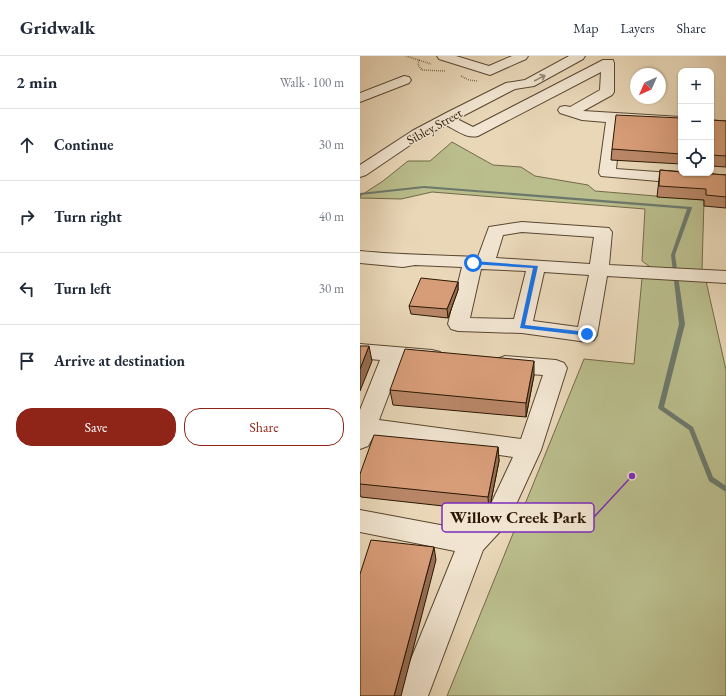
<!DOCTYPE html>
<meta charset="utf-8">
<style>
:root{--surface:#fff;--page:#f6f6f7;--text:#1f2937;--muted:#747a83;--line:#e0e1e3;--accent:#8f2418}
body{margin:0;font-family:"EB Garamond",serif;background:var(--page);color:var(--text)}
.controls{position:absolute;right:12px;top:12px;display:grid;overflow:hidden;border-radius:8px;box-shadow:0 1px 3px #0004}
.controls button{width:36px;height:36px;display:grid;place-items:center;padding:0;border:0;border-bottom:1px solid var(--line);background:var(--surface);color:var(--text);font:20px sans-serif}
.compass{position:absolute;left:270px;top:12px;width:36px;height:36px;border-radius:50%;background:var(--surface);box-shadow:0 1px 3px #0004;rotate:225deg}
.stop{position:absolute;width:12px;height:12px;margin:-9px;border:3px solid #1a73e8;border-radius:50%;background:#fff}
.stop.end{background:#1a73e8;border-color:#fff;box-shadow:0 1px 4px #0008}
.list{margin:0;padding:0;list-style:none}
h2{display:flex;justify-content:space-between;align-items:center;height:52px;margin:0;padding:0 16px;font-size:17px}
h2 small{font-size:13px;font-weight:400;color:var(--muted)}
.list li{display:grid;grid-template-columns:26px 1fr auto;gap:12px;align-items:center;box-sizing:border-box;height:72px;padding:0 16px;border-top:1px solid var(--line)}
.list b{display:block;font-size:15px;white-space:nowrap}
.list em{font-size:13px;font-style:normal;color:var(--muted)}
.actions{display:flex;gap:8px;padding:12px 16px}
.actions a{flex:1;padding:9px 0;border:1px solid var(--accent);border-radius:16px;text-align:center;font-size:14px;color:var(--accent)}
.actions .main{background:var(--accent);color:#fff}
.icon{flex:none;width:22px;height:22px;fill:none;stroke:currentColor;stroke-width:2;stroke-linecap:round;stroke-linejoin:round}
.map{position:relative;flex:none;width:366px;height:640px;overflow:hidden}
header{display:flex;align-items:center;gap:24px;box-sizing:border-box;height:56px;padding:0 20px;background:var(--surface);border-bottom:1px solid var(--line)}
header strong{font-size:19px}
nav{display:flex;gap:22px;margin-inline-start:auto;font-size:14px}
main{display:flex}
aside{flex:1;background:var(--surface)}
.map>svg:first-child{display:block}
.green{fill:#babd8c;stroke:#726a47}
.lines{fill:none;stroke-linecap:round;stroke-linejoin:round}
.stream{fill:#6c786b;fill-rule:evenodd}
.minor-casing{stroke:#5a4730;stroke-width:2}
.path{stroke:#2b1702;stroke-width:1.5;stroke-dasharray:0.5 1.5;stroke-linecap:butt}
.minor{fill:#f1e5d1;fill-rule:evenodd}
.wall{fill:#b98768;stroke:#2b1702}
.shaded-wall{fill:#966e55;stroke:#2b1702}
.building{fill:#d79d79;stroke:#2b1702}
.oneway{stroke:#988874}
.route{fill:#1a73e8}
.labels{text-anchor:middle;stroke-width:3;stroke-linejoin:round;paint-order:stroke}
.far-street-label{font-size:13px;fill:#2b1702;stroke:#f1e5d1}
.leader{fill:none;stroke:#7b2cbf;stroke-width:1.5}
.callout-dot{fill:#7b2cbf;stroke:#f1e5d1;stroke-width:1.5}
.callout{fill:#f1e5d1;stroke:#7b2cbf;stroke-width:1.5}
.callout-label{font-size:17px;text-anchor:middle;font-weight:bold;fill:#2b1702}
</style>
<header>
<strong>Gridwalk</strong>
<nav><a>Map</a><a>Layers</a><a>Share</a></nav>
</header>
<main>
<aside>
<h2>2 min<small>Walk · 100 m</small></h2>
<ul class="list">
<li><svg class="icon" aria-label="ahead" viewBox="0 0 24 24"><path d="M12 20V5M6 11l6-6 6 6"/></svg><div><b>Continue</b></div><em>30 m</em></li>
<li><svg class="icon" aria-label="right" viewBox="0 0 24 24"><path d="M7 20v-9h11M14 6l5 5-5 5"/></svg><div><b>Turn right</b></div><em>40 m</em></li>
<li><svg class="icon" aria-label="left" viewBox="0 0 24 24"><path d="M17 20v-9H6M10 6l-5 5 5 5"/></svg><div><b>Turn left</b></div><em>30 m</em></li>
<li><svg class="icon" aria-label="arrive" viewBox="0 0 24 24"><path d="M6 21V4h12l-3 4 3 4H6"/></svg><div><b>Arrive at destination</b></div></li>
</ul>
<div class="actions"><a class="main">Save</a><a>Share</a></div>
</aside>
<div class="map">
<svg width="366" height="640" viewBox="0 0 366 640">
<rect width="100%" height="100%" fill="#e9d7b8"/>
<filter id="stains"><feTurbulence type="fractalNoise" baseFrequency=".005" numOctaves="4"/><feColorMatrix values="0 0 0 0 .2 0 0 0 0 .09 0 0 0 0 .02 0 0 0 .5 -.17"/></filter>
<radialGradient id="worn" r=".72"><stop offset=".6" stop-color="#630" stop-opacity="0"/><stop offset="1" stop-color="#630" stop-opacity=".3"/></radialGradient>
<!-- green -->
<g class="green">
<polygon points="92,86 133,109 161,111 175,120 228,129 235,135 344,144 342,214 293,213 282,205 285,153 72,136 41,143 0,142 0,140 23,125 48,105 70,105"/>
<polygon points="282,222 346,225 366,314 366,640 87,640 224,303 274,308"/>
</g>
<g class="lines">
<!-- stream -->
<polygon class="stream" points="64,130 332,151 332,152 315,199 325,268 304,351 333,371 353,421 366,430 366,436 349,425 329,374 299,353 298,352 319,268 311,199 327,153 64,132 0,139 0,137"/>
<!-- minor casing -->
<g class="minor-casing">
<g id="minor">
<polygon points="77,0 96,0 129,10 152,0 168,0 166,3 130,19 79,3"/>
<path d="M209,0H225L223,3L174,30L155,33L97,63L113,71L243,4H253L254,7V36L252,39L223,55L321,61V69L261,66L256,113L366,121V131L241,120L239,117L246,66L222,64L200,57L198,54L200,51L205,50L210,51L240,34L241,16L118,80C107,83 96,74 86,69L62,81L6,119L0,121V109L52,75L86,57L146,27L165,24Z"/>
<polygon points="44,20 49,21 51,24 49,27 0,46 0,37"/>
<path d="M162,166L249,172L252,176L249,209L366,215V227L247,220L237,279L234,284L227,286L162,277L98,275L91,273L88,268L102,211L55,209L43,211L0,207V195C39,199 78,199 118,201L129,171ZM162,176L234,181L230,208L136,202L143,179ZM121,213L166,215L154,263L110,262ZM184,216L229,219L218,271L173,265Z"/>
<polygon points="0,288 72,294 80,296 83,301 80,306 72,308 41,306 19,364 161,383 183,319 145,316 137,313 134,308 137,303 145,300 196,304 204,307 207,312 181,394 147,468 123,494 68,640 36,640 95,495 0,476 0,454 107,474 129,452 153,401 13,381 8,390 0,393 0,354 20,304 0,302"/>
</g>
</g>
<!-- path -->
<g class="path">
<polyline points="46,0 71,8"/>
<polyline points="59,4 58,9 62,14 85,15"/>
<polyline points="101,20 109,24 117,25"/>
</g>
<!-- minor -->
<use href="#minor" class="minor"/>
</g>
<!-- wall -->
<g class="wall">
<polygon points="321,62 321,108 251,104 252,93"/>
<polygon points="351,64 366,65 366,111 351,110"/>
<polygon points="300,114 366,119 366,152 344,150 344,144 297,141"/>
<polygon points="98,226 98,234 88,262 51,258 49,250"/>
<polygon points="174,319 166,361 33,349 30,334"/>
<polygon points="138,391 139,405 129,455 1,441 0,439 0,418"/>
</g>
<!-- shaded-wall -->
<g class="shaded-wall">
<polygon points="98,226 98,234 88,262 87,253"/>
<polygon points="9,290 12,305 0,335 0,313"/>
<polygon points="174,305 174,319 166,361 166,347"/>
<polygon points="138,391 139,405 129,455 128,441"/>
<polygon points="74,491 76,504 41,640 34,640"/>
</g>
<!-- building -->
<g class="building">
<polygon points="256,59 321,62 321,98 252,93"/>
<polygon points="351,64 366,65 366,100 351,99"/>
<polygon points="300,114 321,116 321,117 339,117 366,119 366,141 346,139 346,133 299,130"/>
<polygon points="61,222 98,226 87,253 49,250"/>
<polygon points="0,290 9,290 0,313"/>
<polygon points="45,293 174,305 166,347 30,334"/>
<polygon points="14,379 138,391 128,441 0,428 0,418"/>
<polygon points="11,484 74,491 34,640 0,640 0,518"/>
</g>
<!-- one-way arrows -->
<defs><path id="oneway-shaft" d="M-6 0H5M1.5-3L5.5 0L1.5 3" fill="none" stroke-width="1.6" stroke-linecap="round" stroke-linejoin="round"/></defs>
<use class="oneway" href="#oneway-shaft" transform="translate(180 22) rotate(-28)"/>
<!-- route -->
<polygon class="route" points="113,205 178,210 165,269 227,276 229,277 229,280 160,272 173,212 111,208 110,207"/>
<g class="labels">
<!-- far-street labels -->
<g class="far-street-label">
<text transform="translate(74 70) rotate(-29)" y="5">Sibley Street</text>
</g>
</g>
<!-- callouts -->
<path class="leader" d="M272 420L234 461"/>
<circle class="callout-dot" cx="272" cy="420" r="4"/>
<rect class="callout" x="82" y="447" width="152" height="29" rx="4"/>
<g class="callout-label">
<text x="158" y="467">Willow Creek Park</text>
</g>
<rect width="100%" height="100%" filter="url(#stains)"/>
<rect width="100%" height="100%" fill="url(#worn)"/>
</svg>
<div class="controls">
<button>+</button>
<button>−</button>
<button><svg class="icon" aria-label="locate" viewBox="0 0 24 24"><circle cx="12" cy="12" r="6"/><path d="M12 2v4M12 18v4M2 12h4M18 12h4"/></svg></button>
</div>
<svg class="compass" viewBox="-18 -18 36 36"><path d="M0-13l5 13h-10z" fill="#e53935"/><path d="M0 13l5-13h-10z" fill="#747a83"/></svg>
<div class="stop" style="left:113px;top:207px"></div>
<div class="stop end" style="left:227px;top:278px"></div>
</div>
</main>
